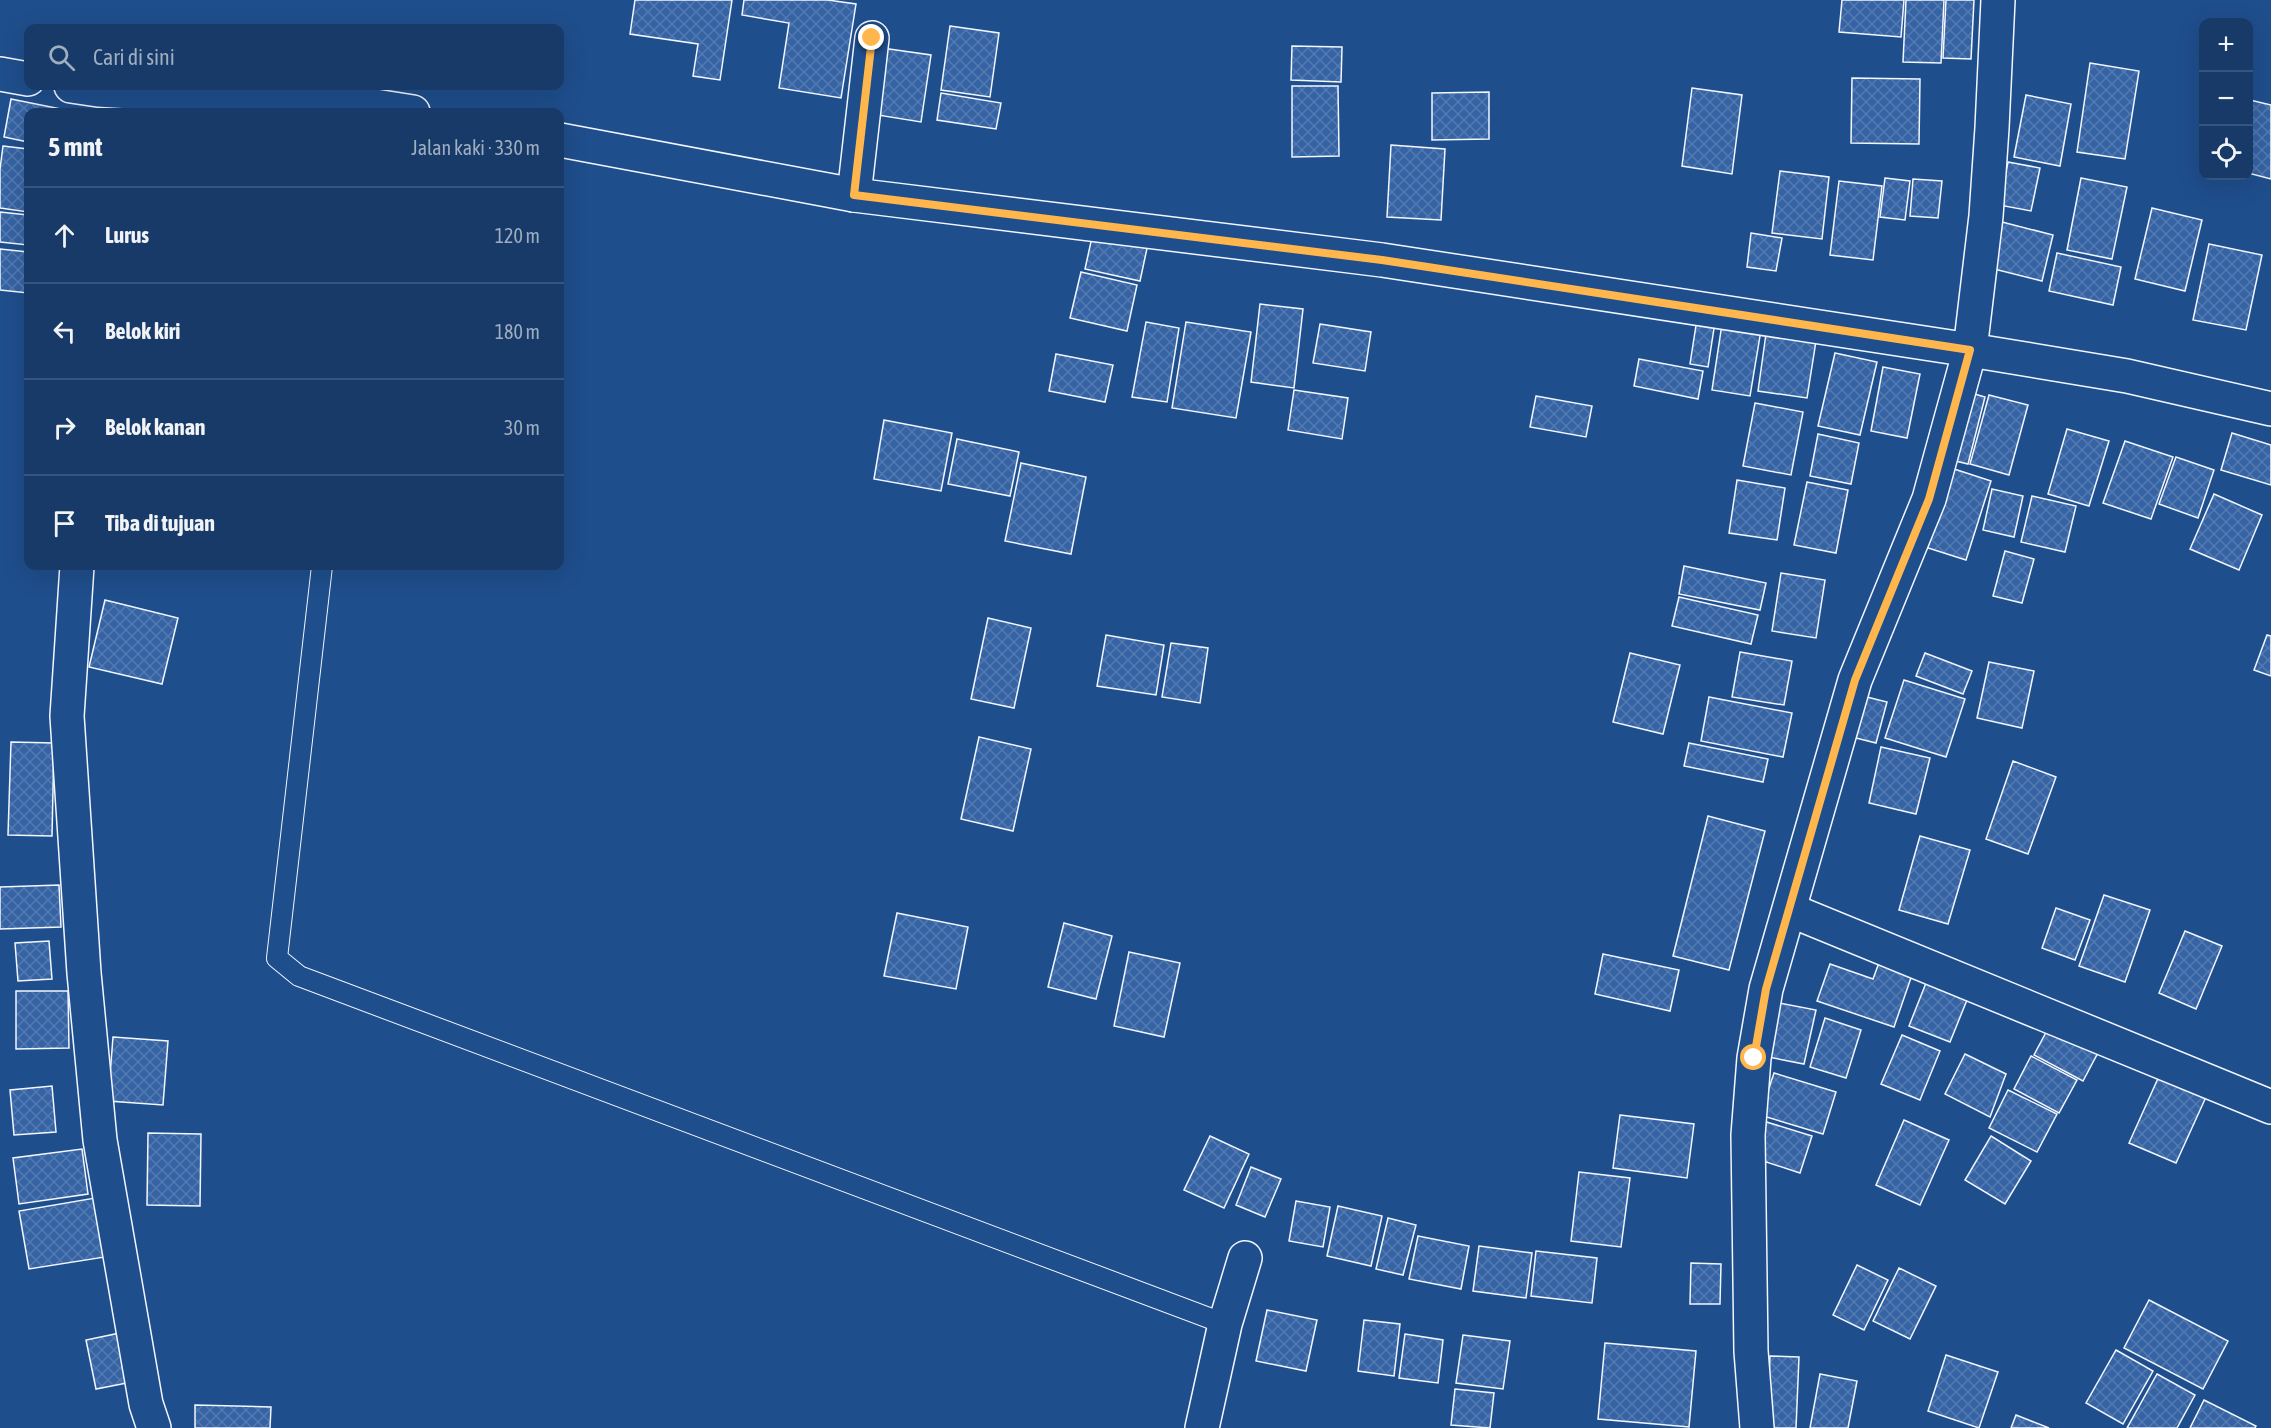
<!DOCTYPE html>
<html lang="id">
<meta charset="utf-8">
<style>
:root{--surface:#173a69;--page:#244571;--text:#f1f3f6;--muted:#9eadc0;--line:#36547d}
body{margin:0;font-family:"Asap Condensed",sans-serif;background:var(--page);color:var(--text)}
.controls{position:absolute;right:18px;top:18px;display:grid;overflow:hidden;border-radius:12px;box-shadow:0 6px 24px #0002}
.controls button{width:54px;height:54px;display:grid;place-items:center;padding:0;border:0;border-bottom:2px solid var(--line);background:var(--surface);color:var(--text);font:30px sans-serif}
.stop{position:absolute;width:18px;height:18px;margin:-14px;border:4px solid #ffb74d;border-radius:50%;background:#fff}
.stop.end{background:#ffb74d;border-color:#fff;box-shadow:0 2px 6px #0008}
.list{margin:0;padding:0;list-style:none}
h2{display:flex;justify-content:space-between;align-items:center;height:78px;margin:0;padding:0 24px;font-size:26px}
h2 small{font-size:20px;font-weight:400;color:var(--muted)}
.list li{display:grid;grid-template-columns:39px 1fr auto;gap:18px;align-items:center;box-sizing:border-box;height:96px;padding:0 24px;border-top:2px solid var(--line)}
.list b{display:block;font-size:22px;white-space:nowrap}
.list em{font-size:20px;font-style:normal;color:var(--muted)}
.icon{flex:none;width:33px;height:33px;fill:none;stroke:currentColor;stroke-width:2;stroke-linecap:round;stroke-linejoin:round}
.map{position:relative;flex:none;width:2271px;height:1428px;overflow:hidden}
.search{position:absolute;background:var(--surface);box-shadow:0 6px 24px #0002;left:24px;top:24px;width:540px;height:66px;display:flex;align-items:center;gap:15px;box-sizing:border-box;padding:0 21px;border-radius:12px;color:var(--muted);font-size:22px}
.panel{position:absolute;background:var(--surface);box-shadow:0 6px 24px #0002;left:24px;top:108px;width:540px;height:462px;border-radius:12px}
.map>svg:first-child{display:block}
.building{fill:url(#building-cross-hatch);stroke:#f2f6ff;stroke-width:1.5}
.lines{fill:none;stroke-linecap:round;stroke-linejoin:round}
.lane-casing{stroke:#f2f6ff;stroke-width:22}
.street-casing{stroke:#f2f6ff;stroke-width:36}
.lane{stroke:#1f4e8c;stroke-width:20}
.street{stroke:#1f4e8c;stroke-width:33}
.route{stroke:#ffb74d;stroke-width:8}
</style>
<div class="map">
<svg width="2271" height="1428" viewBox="0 0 2271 1428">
<defs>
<pattern id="building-cross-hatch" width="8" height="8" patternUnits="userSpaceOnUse" patternTransform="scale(1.5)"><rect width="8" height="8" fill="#3563a3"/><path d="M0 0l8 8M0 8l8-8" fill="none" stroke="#537ab1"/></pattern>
</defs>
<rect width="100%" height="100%" fill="#1f4e8c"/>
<!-- building -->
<g class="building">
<polygon points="635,0 732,0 720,80 693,76 698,44 630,34"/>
<polygon points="744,0 828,0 856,4 841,98 779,88 789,23 742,15"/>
<polygon points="1842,0 1904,0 1901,37 1839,32"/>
<polygon points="1906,0 1944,0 1941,63 1903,62"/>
<polygon points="1946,0 1974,0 1971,59 1943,58"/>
<polygon points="950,26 999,33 990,97 941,90"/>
<polygon points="1292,46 1342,47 1341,82 1291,80"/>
<polygon points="875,47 931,55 921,122 865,113"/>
<polygon points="2090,63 2139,71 2125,159 2077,152"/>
<polygon points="1852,78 1920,79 1919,144 1851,143"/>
<polygon points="1292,86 1338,86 1339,156 1292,157"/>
<polygon points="1692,88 1742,95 1732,174 1682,166"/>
<polygon points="1489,92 1489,139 1432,140 1432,93"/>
<polygon points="941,93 1001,103 996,129 937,120"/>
<polygon points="2026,95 2071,104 2060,166 2014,157"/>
<polygon points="11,99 66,110 65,112 28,112 28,142 4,137"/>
<polygon points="2250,100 2271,105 2271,179 2248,173 2248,106"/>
<polygon points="1391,145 1445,149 1441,220 1387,217"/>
<polygon points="3,146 28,149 28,212 0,208 0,169"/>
<polygon points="2008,162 2040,168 2031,211 1999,205"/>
<polygon points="1780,171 1829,177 1822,239 1772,233"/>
<polygon points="1885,178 1910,181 1905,220 1880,217"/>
<polygon points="2081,178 2127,187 2112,259 2067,250"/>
<polygon points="1913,179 1942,181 1938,218 1910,216"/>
<polygon points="1839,181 1882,186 1873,260 1830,255"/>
<polygon points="2152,208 2202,220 2185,291 2135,279"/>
<polygon points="0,212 28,215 28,245 0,242"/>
<polygon points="2002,222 2053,235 2042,281 1990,268"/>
<polygon points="1094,228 1149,239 1140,281 1085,269"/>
<polygon points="1751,233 1782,238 1776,271 1747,267"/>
<polygon points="2209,244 2262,255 2246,330 2193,320"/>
<polygon points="0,249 28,252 28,293 0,290"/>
<polygon points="2057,253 2121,267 2113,305 2049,291"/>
<polygon points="1081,272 1137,285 1127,331 1070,318"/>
<polygon points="1260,304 1303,309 1294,388 1251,382"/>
<polygon points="1697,319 1715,322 1708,367 1690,364"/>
<polygon points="1146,322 1179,328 1167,402 1132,397"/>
<polygon points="1186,322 1251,332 1236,418 1172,408"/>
<polygon points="1320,324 1371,332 1365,371 1313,363"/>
<polygon points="1722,324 1761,330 1750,396 1712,390"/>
<polygon points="1766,334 1816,341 1807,398 1758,391"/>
<polygon points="1835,353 1877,362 1860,435 1818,426"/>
<polygon points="1056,354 1113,365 1105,402 1049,391"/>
<polygon points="1639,359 1703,371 1698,399 1634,386"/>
<polygon points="1883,367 1920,374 1907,438 1871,431"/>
<polygon points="1294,390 1348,398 1342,439 1288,430"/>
<polygon points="1961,390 1985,397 1968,464 1943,458"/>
<polygon points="1989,395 2028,405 2009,475 1970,464"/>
<polygon points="1536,396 1592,406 1586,437 1530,427"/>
<polygon points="1755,403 1803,412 1791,475 1743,466"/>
<polygon points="884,420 952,433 941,491 874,479"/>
<polygon points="2067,429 2109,441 2089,506 2048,494"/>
<polygon points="2232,433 2271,445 2271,485 2221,470"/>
<polygon points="1818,434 1859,443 1851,484 1810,476"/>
<polygon points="957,439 1019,452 1010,496 948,484"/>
<polygon points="2125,441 2173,457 2151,519 2103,503"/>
<polygon points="2176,457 2214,470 2198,518 2159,504"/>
<polygon points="1021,463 1086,477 1071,554 1005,541"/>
<polygon points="1948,467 1991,481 1966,560 1922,546"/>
<polygon points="1737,480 1785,488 1777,540 1729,533"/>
<polygon points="1807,482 1848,490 1836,553 1794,545"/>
<polygon points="1992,489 2023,496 2014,537 1983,530"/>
<polygon points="2214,494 2262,515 2239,570 2190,549"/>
<polygon points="2032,496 2076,506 2065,552 2021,542"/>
<polygon points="2005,551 2034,559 2022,603 1993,596"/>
<polygon points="1684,566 1766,583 1760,610 1679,594"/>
<polygon points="1781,573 1825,580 1816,638 1772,631"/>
<polygon points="1679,597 1758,615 1751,644 1672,626"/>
<polygon points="105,600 178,618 162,684 89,667"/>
<polygon points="988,618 1031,628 1014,708 971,699"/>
<polygon points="1106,635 1164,645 1156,695 1097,686"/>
<polygon points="2267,635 2271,636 2271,676 2254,670"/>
<polygon points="1171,643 1208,648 1200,703 1162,697"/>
<polygon points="1740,652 1792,661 1784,705 1732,697"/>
<polygon points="1630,653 1680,665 1663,734 1613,722"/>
<polygon points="1925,653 1972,671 1963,694 1916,676"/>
<polygon points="1989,662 2034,671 2022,728 1977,718"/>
<polygon points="1904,680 1965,699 1946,757 1885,738"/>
<polygon points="1855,694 1887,702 1876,743 1844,735"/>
<polygon points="1709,697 1792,713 1783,757 1701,741"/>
<polygon points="979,737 1031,749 1013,831 961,819"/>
<polygon points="11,742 54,743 52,836 8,835"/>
<polygon points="1689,743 1768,759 1763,782 1684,766"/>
<polygon points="1881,747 1930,758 1916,814 1869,803"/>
<polygon points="2013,761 2056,777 2028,854 1986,839"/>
<polygon points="1708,816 1765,831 1729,970 1673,956"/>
<polygon points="1920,836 1970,850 1948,924 1899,910"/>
<polygon points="59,885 61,927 0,929 0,887"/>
<polygon points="2104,895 2150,910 2125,982 2079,966"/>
<polygon points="2056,908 2090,920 2075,960 2042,948"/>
<polygon points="897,913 968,927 956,989 884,976"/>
<polygon points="1064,923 1112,936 1096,999 1048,987"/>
<polygon points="2185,931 2222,946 2196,1009 2159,993"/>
<polygon points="49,941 52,979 18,981 15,943"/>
<polygon points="1129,952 1180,963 1164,1037 1114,1026"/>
<polygon points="1603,954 1679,970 1670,1011 1595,994"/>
<polygon points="1880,960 1913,972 1894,1027 1817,1001 1830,964 1873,979"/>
<polygon points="1926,983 1967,1000 1950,1042 1909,1026"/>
<polygon points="16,991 68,991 69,1048 16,1049"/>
<polygon points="1774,1002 1816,1010 1804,1064 1763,1056"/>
<polygon points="1825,1018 1861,1030 1846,1078 1810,1067"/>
<polygon points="2052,1021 2101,1047 2083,1081 2034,1055"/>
<polygon points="1902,1035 1940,1051 1920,1100 1881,1084"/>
<polygon points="113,1037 168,1041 163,1105 108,1101"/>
<polygon points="1965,1054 2006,1074 1990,1117 1945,1094"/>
<polygon points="2031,1056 2077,1080 2059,1113 2014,1089"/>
<polygon points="2164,1065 2211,1086 2176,1163 2129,1143"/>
<polygon points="1774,1073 1836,1092 1823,1134 1760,1115"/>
<polygon points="52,1086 56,1132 14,1135 10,1090"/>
<polygon points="2008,1090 2057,1114 2037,1152 1989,1128"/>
<polygon points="1620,1115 1694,1124 1687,1178 1613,1168"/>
<polygon points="1760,1120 1812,1136 1800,1173 1748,1156"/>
<polygon points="1904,1120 1949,1140 1920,1205 1876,1185"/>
<polygon points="148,1133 201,1134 200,1206 147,1205"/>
<polygon points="1210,1136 1249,1154 1224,1208 1184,1190"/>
<polygon points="1991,1136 2031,1161 2005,1204 1965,1180"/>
<polygon points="82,1149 88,1194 19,1204 13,1158"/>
<polygon points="1251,1167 1281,1179 1265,1217 1236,1205"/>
<polygon points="1579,1172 1630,1178 1621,1247 1571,1241"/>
<polygon points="95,1198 105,1257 29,1269 19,1211"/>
<polygon points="1296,1201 1330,1207 1323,1247 1289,1241"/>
<polygon points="1338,1206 1382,1216 1371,1266 1327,1256"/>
<polygon points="1388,1218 1416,1225 1403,1275 1376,1269"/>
<polygon points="1418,1236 1469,1246 1461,1289 1409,1279"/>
<polygon points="1479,1246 1532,1253 1526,1298 1473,1291"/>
<polygon points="1536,1251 1597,1258 1592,1303 1531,1296"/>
<polygon points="1691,1263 1721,1264 1720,1304 1690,1304"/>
<polygon points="1857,1265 1888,1280 1864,1330 1833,1315"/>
<polygon points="1899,1268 1936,1286 1910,1339 1873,1321"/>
<polygon points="2149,1300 2228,1341 2203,1389 2124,1348"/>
<polygon points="1267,1310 1317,1320 1306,1371 1256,1361"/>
<polygon points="1364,1320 1400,1324 1394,1376 1358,1371"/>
<polygon points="120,1333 132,1382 96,1389 86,1340"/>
<polygon points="1405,1334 1443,1340 1438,1383 1399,1378"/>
<polygon points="1463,1335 1510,1341 1503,1389 1456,1383"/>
<polygon points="1605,1343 1696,1351 1689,1427 1598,1419"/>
<polygon points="2116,1350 2153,1371 2123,1424 2086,1403"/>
<polygon points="1946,1355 1998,1372 1979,1428 1928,1411"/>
<polygon points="1770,1356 1799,1357 1796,1428 1767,1428"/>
<polygon points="1820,1374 1857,1381 1848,1428 1810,1428"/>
<polygon points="2157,1374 2195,1395 2177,1428 2127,1428"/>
<polygon points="1455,1389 1494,1393 1490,1428 1451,1425"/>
<polygon points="2204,1400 2256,1426 2255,1428 2190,1428"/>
<polygon points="195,1405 271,1407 270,1428 195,1428"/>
<polygon points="2016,1415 2049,1428 2011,1428"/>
</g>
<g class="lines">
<!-- lane casing -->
<g class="lane-casing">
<polyline id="lane" points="322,566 277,958 299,976 1225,1324"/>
</g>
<!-- street casing -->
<g class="street-casing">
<g id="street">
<polyline points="0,74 28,79"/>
<polyline points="71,86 98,90 375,106 413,112"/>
<polyline points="560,140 854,195 1382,260 1970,350 2127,376 2271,409"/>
<polyline points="854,195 872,38"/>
<polyline points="77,566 67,716 84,973 100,1140 146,1404 154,1428"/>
<polyline points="1790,910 2271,1107"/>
<polyline points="1202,1428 1225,1324 1245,1258"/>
<polyline points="1757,1428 1751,1351 1748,1135 1754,1058 1766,989 1855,680 1929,499 1970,350 1986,216 1992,128 1998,0"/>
</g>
</g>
<!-- lane -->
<use href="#lane" class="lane"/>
<!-- street -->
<use href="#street" class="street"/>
</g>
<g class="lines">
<!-- route -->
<polyline class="route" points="872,38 854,195 1382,260 1970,350 1929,499 1855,680 1766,989 1754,1058"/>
</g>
</svg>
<div class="controls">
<button>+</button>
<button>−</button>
<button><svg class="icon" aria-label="locate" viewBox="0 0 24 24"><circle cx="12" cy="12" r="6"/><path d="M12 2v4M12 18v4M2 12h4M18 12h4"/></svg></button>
</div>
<div class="stop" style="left:1754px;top:1058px"></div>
<div class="stop end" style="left:872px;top:38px"></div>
<div class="search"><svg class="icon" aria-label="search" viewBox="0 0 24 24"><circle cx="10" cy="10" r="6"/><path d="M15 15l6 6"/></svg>Cari di sini</div>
<section class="panel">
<h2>5 mnt<small>Jalan kaki · 330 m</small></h2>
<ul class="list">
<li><svg class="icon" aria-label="ahead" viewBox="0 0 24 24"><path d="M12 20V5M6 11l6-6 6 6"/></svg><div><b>Lurus</b></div><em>120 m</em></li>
<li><svg class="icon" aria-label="left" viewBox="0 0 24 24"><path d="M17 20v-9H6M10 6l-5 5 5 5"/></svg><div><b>Belok kiri</b></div><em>180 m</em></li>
<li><svg class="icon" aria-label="right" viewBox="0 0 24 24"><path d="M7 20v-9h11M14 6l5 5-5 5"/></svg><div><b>Belok kanan</b></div><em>30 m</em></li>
<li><svg class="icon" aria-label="arrive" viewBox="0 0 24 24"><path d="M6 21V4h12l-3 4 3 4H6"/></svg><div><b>Tiba di tujuan</b></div></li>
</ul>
</section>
</div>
